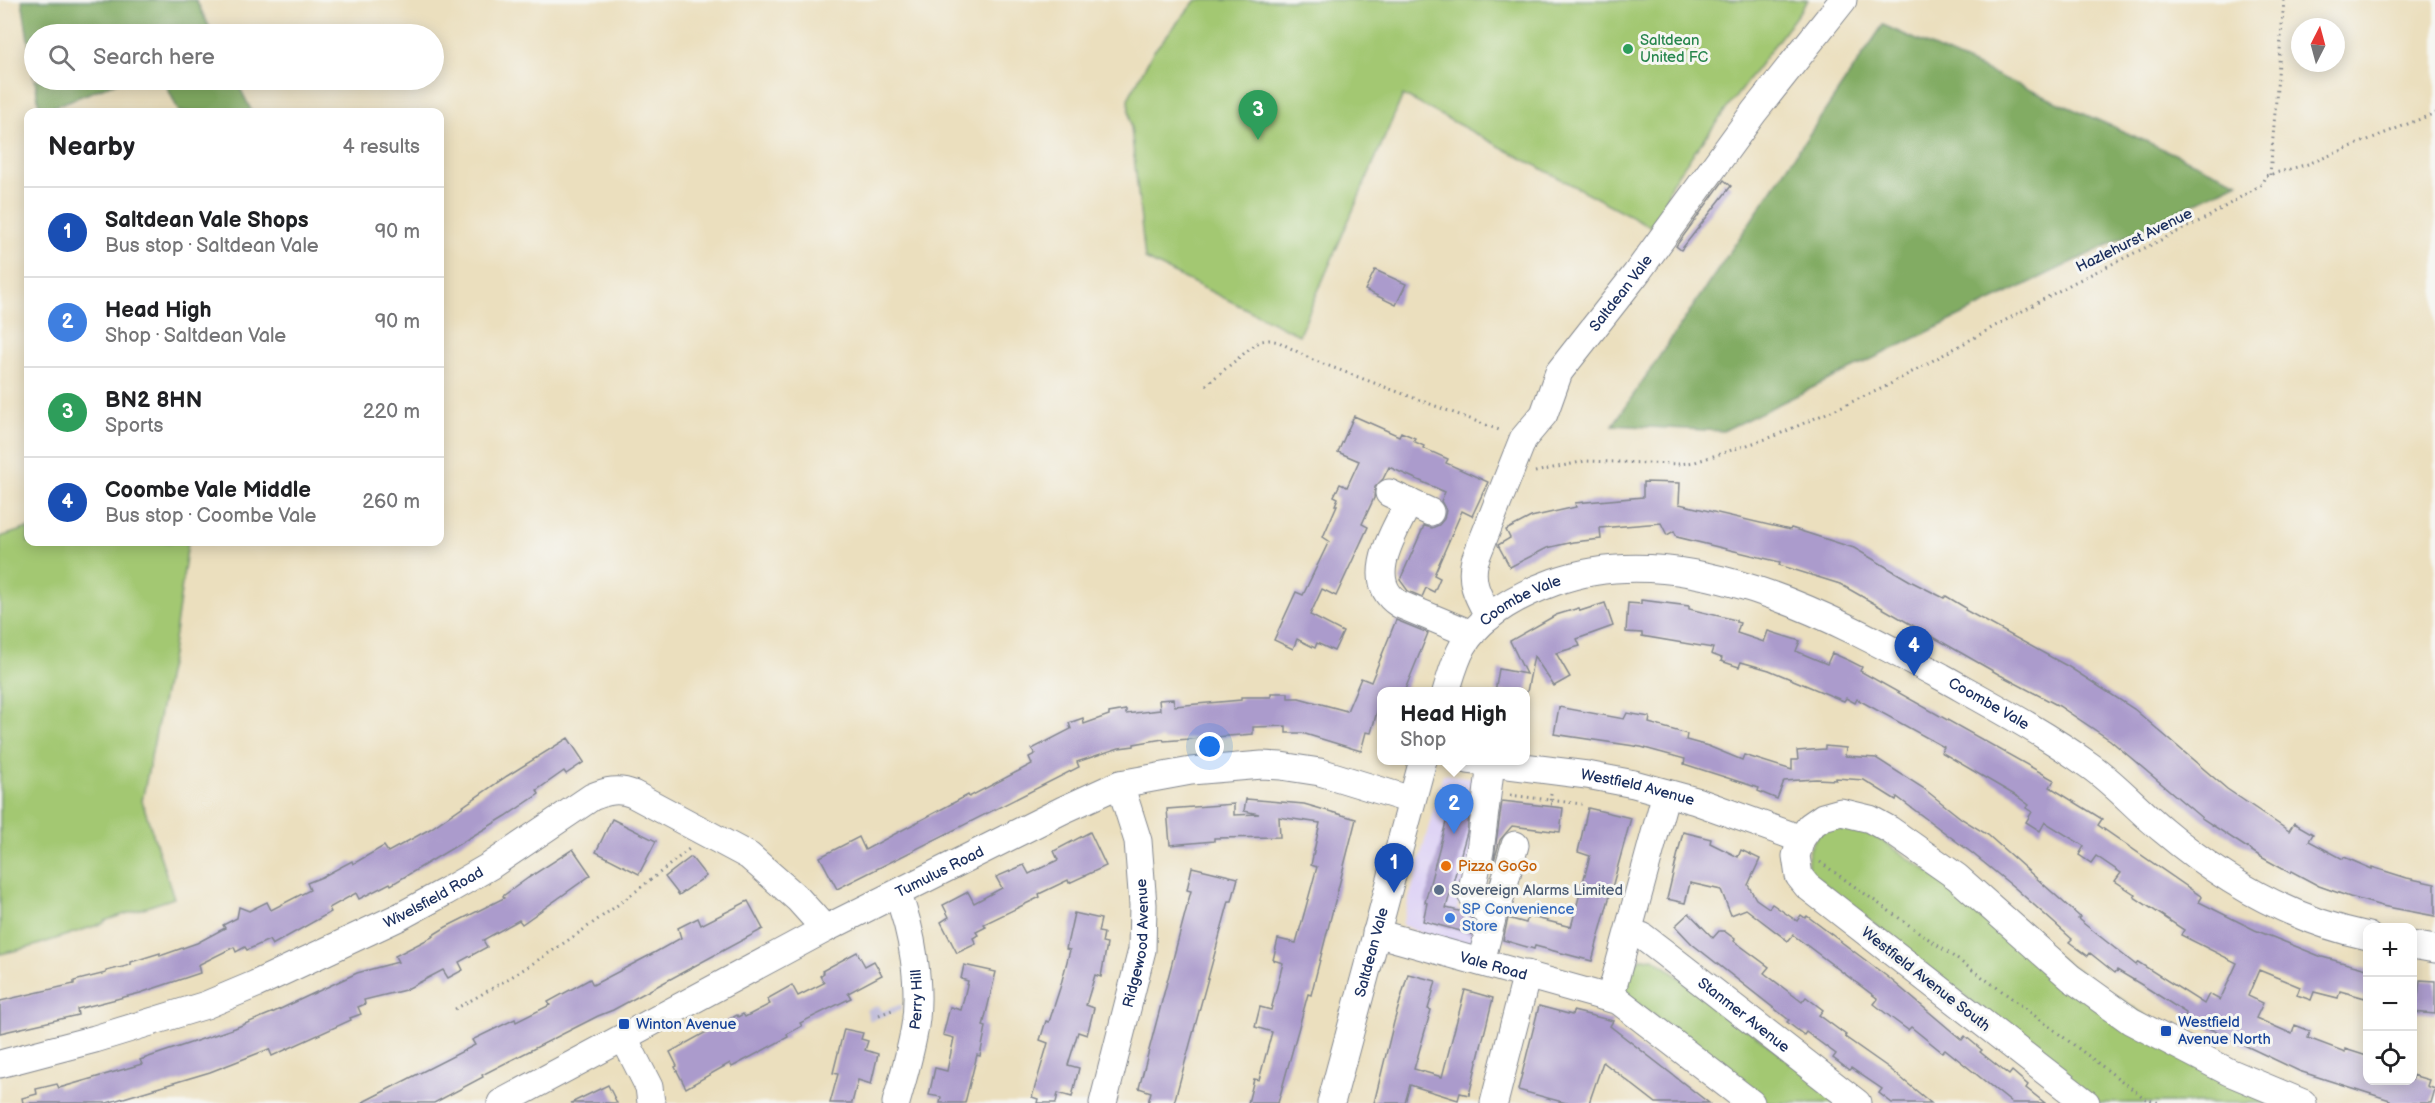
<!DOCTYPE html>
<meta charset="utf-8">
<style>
:root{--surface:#fff;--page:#f2f2f2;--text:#202124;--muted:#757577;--line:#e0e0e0;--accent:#b5179e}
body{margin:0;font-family:"Balsamiq Sans",sans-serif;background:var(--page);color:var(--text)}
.controls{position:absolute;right:18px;bottom:18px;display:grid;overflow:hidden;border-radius:12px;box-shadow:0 3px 15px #0003}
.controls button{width:54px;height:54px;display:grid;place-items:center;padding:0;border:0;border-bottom:2px solid var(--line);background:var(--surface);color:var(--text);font:30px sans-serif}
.compass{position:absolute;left:2291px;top:18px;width:54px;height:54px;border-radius:50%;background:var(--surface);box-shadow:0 3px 15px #0003;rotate:6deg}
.you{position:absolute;left:1210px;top:747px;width:21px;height:21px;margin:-15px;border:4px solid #fff;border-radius:50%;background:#1a73e8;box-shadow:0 0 0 9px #1a73e833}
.badge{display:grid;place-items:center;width:39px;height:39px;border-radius:50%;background:var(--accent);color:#fff;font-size:20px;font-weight:700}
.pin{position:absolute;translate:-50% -50px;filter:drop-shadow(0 2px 3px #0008)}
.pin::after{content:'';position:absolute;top:32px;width:21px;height:18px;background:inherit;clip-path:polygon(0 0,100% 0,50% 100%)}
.popup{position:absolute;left:1377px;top:687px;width:153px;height:78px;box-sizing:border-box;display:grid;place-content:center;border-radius:12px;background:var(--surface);filter:drop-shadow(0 2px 4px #0005);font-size:20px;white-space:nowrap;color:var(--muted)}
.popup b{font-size:22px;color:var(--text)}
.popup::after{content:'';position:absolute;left:50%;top:100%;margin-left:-12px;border:12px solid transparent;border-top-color:var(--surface)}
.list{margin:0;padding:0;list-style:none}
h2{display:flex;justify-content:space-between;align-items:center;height:78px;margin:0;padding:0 24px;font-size:26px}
h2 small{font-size:20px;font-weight:400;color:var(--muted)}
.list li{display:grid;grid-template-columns:39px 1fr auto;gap:18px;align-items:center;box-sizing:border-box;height:90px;padding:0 24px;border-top:2px solid var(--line)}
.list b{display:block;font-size:22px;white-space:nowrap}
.list p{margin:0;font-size:20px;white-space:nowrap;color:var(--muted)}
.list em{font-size:20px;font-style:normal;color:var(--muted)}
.icon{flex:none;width:33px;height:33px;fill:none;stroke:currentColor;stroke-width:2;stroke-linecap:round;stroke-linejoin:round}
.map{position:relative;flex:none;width:2435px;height:1103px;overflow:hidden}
.search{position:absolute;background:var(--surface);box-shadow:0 3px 15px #0003;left:24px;top:24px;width:420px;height:66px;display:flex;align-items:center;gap:15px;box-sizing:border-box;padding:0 21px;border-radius:33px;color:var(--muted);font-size:22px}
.panel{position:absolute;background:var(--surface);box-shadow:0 3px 15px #0003;left:24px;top:108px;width:420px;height:438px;border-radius:12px}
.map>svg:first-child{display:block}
.built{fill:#dfd4f5}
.industrial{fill:#c3c0db}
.green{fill:#a3c872;stroke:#5f7c68;stroke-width:1.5}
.forest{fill:#82ac64;stroke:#4e6e61;stroke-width:1.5}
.building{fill:#ab9bcc}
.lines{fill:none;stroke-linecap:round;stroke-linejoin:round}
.minor-casing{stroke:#83878e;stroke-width:29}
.path{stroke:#83878e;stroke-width:3;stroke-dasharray:1.5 4.5;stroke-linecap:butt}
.minor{stroke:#fff;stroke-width:27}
.leisure-dot{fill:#2e9e5b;stroke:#f6f6f2;stroke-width:2}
.food-dot{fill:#e8710a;stroke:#f6f6f2;stroke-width:2}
.service-dot{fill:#5c6f8a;stroke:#f6f6f2;stroke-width:2}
.shop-dot{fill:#3f7fe0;stroke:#f6f6f2;stroke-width:2}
.transit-dot{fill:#1a4fb4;stroke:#f6f6f2;stroke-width:2}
.labels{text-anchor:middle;stroke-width:6;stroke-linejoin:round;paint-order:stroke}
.leisure-label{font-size:15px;fill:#27864d;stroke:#f6f6f2;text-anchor:start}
.street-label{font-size:15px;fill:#1b2f5e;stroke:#f6f6f2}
.food-label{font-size:15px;fill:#c56008;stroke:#f6f6f2;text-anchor:start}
.service-label{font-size:15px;fill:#4e5e75;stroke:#f6f6f2;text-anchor:start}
.shop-label{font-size:15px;fill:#366cbe;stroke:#f6f6f2;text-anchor:start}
.transit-label{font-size:15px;fill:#164399;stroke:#f6f6f2;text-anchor:start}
</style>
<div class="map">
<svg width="2435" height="1103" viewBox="0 0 2435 1103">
<rect width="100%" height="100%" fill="#f6f6f2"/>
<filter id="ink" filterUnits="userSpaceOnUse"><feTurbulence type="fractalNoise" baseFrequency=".0167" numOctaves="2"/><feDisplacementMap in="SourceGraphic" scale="12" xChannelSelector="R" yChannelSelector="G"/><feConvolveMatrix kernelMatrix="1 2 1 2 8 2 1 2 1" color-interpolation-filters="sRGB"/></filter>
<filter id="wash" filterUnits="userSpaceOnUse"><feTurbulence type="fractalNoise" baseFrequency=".008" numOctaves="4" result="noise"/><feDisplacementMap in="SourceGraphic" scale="24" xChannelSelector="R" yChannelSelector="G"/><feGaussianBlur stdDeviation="1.35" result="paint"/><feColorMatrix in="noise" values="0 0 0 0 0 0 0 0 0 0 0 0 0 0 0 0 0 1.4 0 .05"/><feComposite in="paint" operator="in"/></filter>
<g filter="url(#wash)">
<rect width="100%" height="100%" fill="#ebdfbe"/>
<!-- built -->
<polygon class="built" points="1443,774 1483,779 1474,848 1457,910 1478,916 1477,948 1420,933 1402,925"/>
<!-- industrial -->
<polygon class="industrial" points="902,1004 901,1010 870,1021 866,1010 879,1005 882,1011"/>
<!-- green -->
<g class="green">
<polygon points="1196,0 1808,0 1672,182 1655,229 1403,95 1299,335 1145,259 1128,99 1153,52"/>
<polygon points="28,528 28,542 188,542 172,654 142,801 174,898 104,921 104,923 31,947 0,954 0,537"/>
<path d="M1857,824L2277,1103H2099L1808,871C1806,854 1813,832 1831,825C1838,823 1849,824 1857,824Z"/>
<polygon points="1654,958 1845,1103 1766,1103 1630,998 1625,991 1630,966 1641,959"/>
</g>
<!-- forest -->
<g class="forest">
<polygon points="22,0 196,0 213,34 34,34 34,78"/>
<polygon points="1883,25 2238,182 1723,431 1613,425"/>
<polygon points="35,80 123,80 40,112"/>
<polygon points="164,80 236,80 252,112 179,112"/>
</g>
<g id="blocks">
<!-- building -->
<g class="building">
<polygon points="1724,180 1731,186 1681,250 1676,246"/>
<polygon points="1375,270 1406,284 1396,305 1365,290"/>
<polygon points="1354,416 1399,436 1401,432 1415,438 1413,441 1424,446 1423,448 1448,459 1446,463 1488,482 1472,516 1462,511 1434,575 1440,578 1434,592 1426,588 1422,597 1408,591 1400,580 1424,526 1432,528 1439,525 1444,519 1446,510 1441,501 1445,492 1389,467 1383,479 1375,487 1374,498 1362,524 1368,527 1336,596 1322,589 1310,615 1343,632 1334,651 1317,643 1315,648 1297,639 1293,649 1274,640 1296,592 1303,595 1329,541 1323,537 1337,505 1335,505 1338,498 1334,496 1340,484 1347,487 1359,461 1338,452"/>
<polygon points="1643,482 1680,483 1679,504 1790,530 1791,528 1854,548 1912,582 1944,598 1946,596 1966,608 1965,610 2069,667 2134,709 2227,789 2289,831 2294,823 2313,834 2309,841 2343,859 2344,857 2372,869 2372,867 2407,878 2435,884 2435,916 2382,906 2350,897 2319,886 2291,871 2290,873 2261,857 2203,819 2110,740 2059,706 2000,675 1840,584 1779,565 1780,562 1677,537 1674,531 1667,535 1661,523 1600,528 1601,539 1573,542 1547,548 1510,567 1498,545 1510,538 1506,530 1531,517 1576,507 1575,503 1643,497"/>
<polygon points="1641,600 1689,606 1689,609 1736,620 1736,622 1740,623 1737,633 1764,642 1768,631 1800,641 1796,651 1827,664 1832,653 1850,661 1862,667 1860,671 2054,780 2050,787 2102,819 2098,825 2202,897 2199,902 2255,930 2322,957 2367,969 2367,987 2365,998 2340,991 2338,998 2314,992 2311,1000 2297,995 2300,987 2259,970 2248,996 2263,1003 2256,1018 2292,1034 2295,1025 2310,1031 2308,1038 2345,1052 2345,1049 2367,1056 2367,1080 2412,1080 2412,1075 2429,1080 2427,1086 2435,1089 2431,1103 2389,1103 2390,1100 2299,1071 2185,1017 2186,1013 2147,988 2117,970 2115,973 2090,953 2088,956 2069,942 2072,939 2015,888 1972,853 1897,797 1896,800 1864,780 1836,778 1836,780 1816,779 1784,781 1777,799 1758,791 1759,788 1684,764 1685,759 1641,747 1554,734 1559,707 1624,719 1627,713 1650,717 1649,723 1687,734 1686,740 1708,746 1742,760 1744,755 1792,770 1792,760 1798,760 1797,751 1825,749 1825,746 1846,748 1845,756 1876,758 1923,788 1962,819 1988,835 2080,917 2078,919 2136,965 2138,962 2204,1004 2209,994 2220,1000 2237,963 2181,935 2184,930 2134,897 2136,895 2115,881 2121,873 2096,856 2091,863 2079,855 2084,846 2045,822 2040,831 2026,822 2032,812 2026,808 2029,805 2018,797 1941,752 1944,747 1857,699 1855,703 1846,698 1844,701 1769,670 1741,662 1739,667 1721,661 1722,658 1711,654 1713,648 1642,636 1642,633 1626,632 1628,603 1641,604"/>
<polygon points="1605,603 1613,626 1577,639 1580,646 1556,653 1570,677 1554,686 1534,656 1527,692 1495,692 1499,669 1526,674 1510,641 1556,615 1579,608 1580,611"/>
<polygon points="1396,620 1428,633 1404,692 1382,692 1382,710 1378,708 1371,733 1366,732 1361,751 1302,733 1286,733 1286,726 1253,727 1253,734 1164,741 1163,739 1134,744 1134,746 1119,748 1077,762 1079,767 837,889 820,857 859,837 865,850 968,795 969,797 1032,764 1029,757 1035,754 1032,749 1071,729 1069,723 1083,718 1084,724 1109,715 1109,713 1126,710 1126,714 1160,710 1159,700 1173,699 1175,706 1241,700 1241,697 1271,697 1271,693 1288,693 1288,698 1299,698 1347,711 1361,678 1371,682"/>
<polygon points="568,738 584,762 566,774 564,771 537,790 539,794 506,816 391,885 390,883 359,899 356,893 329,908 331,912 272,945 269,940 247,950 245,947 236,952 234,947 198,965 200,973 140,993 77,1009 78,1015 0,1033 0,1001 74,984 74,981 106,973 106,971 131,965 131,962 160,953 160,956 197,943 225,928 223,925 237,918 239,907 249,911 267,902 271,910 310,890 307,883 322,877 352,861 353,864 384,846 388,852 430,829 507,776"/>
<polygon points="1454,792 1471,796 1467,832 1446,908 1467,913 1475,923 1472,934 1423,921 1427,903 1425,902"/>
<polygon points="1246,799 1304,804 1356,819 1311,995 1308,994 1278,1103 1248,1103 1254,1079 1259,1080 1272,1032 1255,1027 1260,1007 1271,1010 1283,963 1273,960 1278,939 1296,943 1317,867 1311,865 1320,823 1279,817 1280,837 1214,838 1214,841 1170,845 1167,809 1234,804 1234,815 1259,814 1244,811"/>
<polygon points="1502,801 1563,808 1560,832 1512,826 1500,840 1493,864"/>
<polygon points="1588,808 1631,818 1592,961 1535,946 1534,949 1503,940 1508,918 1526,923 1528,916 1571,927 1590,856 1578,852"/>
<polygon points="612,819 656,841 639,874 596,852"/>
<polygon points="1090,832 1106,866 1069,883 1068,880 1039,894 1040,897 984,924 986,927 976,932 978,935 973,938 976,944 957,953 941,922 949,917 943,905 968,892 974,903 1002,888 996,877 1024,865 1029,874 1058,860 1054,851"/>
<polygon points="1683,832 1711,839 1710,843 1738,857 1741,850 1760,859 1748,885 1756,899 1769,908 1772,904 1797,921 1801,915 1805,918 1807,916 1889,978 1962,1040 1965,1036 1982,1050 1980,1052 2009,1075 2012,1071 2028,1085 2026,1088 2045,1103 2012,1103 1945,1049 1942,1052 1911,1027 1908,1030 1893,1019 1874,1004 1878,999 1793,935 1788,941 1746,909 1731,915 1721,890 1690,883 1685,903 1667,899"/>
<polygon points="573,849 591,875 522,924 519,920 483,940 487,947 459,962 463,970 448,978 443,970 405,990 364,1000 365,1004 358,1007 361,1014 350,1018 351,1020 272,1056 269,1049 210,1072 107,1103 23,1103 22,1098 37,1094 36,1089 57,1084 59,1088 142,1064 140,1060 235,1028 274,1012 357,973 398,962 395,956 434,936 433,935 446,927 504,898 503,896 528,878"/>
<polygon points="691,857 706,876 679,895 665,877"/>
<polygon points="1192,867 1238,878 1232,901 1229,901 1174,1103 1148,1103 1151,1092 1139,1088 1191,891 1187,890"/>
<polygon points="748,901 763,929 613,1010 598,1016 482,1075 483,1077 434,1103 361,1103 475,1045 472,1040 515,1019 516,1022 550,1005 548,1002 590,979 593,985 654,953 681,938 678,928 698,918 701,925"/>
<polygon points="1074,913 1101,919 1098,932 1104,933 1102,943 1107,944 1101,977 1095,975 1086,1005 1094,1008 1087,1035 1078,1032 1068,1065 1079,1068 1072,1097 1058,1093 1056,1103 1037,1103 1038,1099 1032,1097 1048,1043 1040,1040 1046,1021 1049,1022 1060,988 1070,950 1066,949"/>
<polygon points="1689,913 1713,938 1719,931 1724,931 1735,939 1734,941 1769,967 1764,973 1802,1002 1806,997 1823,1010 1819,1015 1846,1035 1845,1037 1889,1068 1931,1103 1892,1103 1879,1093 1882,1089 1851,1068 1849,1070 1833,1058 1836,1054 1806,1032 1804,1035 1787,1022 1789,1020 1692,944 1675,926"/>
<polygon points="857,952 865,966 874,961 882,975 848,993 851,998 800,1023 802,1026 787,1034 788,1037 732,1067 730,1063 686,1088 675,1067 677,1066 670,1052 737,1015 738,1017 743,1014 745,1017 770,1004 767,999 792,985 798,996 824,983 820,976 824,973 822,971"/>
<polygon points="964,965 996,972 983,1026 986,1027 980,1056 977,1055 965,1103 940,1103 941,1097 929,1095 935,1068 947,1071 954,1038 943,1035 950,1007 961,1010 968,981 961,979"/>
<polygon points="1408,974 1436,981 1428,1009 1431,1010 1414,1069 1442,1077 1465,990 1493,998 1469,1095 1460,1093 1458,1100 1410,1085 1405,1103 1374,1103 1394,1022"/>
<polygon points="2420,980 2435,981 2435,1014 2412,1012 2412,997 2418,997"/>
<polygon points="1539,1006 1572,1015 1573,1011 1613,1021 1610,1026 1709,1103 1656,1103 1603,1062 1589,1103 1566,1103 1518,1090"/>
<polygon points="844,1029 863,1033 861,1039 868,1041 865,1050 878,1054 871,1084 858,1080 852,1103 830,1103 838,1074 833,1073"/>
<polygon points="608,1085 617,1103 571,1103"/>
</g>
</g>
</g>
<g filter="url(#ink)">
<use href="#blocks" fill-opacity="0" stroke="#83878e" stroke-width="1.5"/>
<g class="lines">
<!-- minor casing -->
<g class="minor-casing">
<g id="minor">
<polyline points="1389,493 1430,512"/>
<path d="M1409,502C1395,531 1362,580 1399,604L1471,634"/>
<path id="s1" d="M1489,617C1479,598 1469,583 1475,560L1523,439L1544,414L1559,372L1636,274L1754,112L1843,0"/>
<path id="s2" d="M1446,692C1451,676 1455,660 1463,646C1482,614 1521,594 1554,582C1682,535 1832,617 1942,677C1992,705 2043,732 2090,766C2117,785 2138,810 2163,830C2222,880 2292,920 2368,936"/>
<path id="s3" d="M1468,760L1587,775L1634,784L1696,801L1801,839"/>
<polyline points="1491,916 1500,899 1515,845"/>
<path id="s4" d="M1376,933L1619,1001L1751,1103"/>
<path id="s5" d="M1629,934L1642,936L1663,952L1857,1103"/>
<polyline points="2412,945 2435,949"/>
<polyline points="1481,962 1492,919 1471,894 1480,851 1491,763"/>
<polyline points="1610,998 1666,793"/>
<polyline points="624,1038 649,1087 651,1103"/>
<path id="s6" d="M0,1064L95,1039L206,1005L256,984L399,917L445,892L490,866L592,797C607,791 618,788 633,794L749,856L798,899L825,929"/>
<path id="s7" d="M501,1103L825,929L1063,810L1120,784L1191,771L1262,765L1281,766L1320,772L1411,800"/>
<path id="s8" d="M896,1103C903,1078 911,1052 915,1026C921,988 913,930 897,894"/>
<path id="s9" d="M1103,1103L1142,950L1143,905L1138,841L1120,784"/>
<path id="s10" d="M1331,1103L1423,760"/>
<polyline points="1494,1103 1527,974"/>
<polyline points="2086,1103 1807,886 1799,876 1796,856 1801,839 1810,826 1823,817 1841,812 1870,819 1890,830 1957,877 2071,978 2131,1021 2229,1072 2303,1103"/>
</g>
</g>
<!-- path -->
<g class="path">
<polyline points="2270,175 2284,0"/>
<polyline points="1206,385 1253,346 1261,341 1269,340 1279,342 1313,360 1502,431"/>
<polyline points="1535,472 1585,461 1679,464 1695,462 1775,436 1883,388 2073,283 2208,217 2262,184 2265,176 2308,164 2435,113"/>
<polyline points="1551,793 1550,804 1552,804"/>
<polyline points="1510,795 1582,804"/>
<polyline points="1820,862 2002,991 2147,1100 2161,1103"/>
<path d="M455,1009C539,964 615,910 689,849"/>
<polyline points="879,1015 895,1009"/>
</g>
<!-- minor -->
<use href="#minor" class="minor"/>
</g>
</g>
<!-- markers -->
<circle class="leisure-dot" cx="1628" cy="49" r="6"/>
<circle class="food-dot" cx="1446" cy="866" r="6"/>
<circle class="service-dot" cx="1439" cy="890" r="6"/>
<circle class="shop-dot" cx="1450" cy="918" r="6"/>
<g class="transit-dot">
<rect x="618" y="1018" width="12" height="12" rx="3"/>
<rect x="2160" y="1025" width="12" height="12" rx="3"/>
</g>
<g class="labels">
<!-- leisure labels -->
<g class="leisure-label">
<text x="1640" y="45">Saltdean<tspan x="1640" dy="17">United FC</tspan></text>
</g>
<!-- street labels -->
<g class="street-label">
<text transform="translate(2134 240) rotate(-26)" y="5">Hazlehurst Avenue</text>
<text dy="5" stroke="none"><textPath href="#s1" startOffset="368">Saltdean Vale</textPath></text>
<text dy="5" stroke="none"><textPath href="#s2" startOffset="124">Coombe Vale</textPath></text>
<text dy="5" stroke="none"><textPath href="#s2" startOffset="628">Coombe Vale</textPath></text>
<text dy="5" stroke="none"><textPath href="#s3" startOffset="172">Westfield Avenue</textPath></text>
<text dy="5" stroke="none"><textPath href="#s7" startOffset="496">Tumulus Road</textPath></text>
<text dy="5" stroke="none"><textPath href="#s6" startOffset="466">Wivelsfield Road</textPath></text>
<text dy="5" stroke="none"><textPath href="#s9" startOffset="164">Ridgewood Avenue</textPath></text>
<text dy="5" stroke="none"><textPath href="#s10" startOffset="156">Saltdean Vale</textPath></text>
<text dy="5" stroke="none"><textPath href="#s4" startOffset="122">Vale Road</textPath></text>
<text transform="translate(1926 979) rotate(38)" y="5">Westfield Avenue South</text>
<text dy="5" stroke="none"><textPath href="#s8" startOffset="106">Perry Hill</textPath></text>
<text dy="5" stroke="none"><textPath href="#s5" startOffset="142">Stanmer Avenue</textPath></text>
</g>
<!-- food labels -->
<g class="food-label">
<text x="1458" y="871">Pizza GoGo</text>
</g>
<!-- service labels -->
<g class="service-label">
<text x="1451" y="895">Sovereign Alarms Limited</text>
</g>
<!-- shop labels -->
<g class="shop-label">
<text x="1462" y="914">SP Convenience<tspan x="1462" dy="17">Store</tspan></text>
</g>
<!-- transit labels -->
<g class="transit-label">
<text x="2178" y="1027">Westfield<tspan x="2178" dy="17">Avenue North</tspan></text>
<text x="636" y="1029">Winton Avenue</text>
</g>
</g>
</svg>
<div class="controls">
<button>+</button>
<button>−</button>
<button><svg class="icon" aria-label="locate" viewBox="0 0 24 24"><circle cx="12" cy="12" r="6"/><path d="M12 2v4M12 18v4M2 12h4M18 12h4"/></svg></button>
</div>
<svg class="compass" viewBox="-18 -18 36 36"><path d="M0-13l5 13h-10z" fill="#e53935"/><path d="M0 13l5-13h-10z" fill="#757577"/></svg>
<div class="you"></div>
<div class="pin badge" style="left:1394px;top:893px;background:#1a4fb4">1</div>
<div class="pin badge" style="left:1454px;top:834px;background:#3f7fe0">2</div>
<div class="popup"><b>Head High</b>Shop</div>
<div class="pin badge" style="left:1258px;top:140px;background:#2e9e5b">3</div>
<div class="pin badge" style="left:1914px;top:676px;background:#1a4fb4">4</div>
<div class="search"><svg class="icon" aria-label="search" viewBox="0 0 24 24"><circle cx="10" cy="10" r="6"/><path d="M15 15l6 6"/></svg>Search here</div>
<section class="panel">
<h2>Nearby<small>4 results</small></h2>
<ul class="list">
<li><span class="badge" style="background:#1a4fb4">1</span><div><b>Saltdean Vale Shops</b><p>Bus stop · Saltdean Vale</p></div><em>90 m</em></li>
<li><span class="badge" style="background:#3f7fe0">2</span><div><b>Head High</b><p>Shop · Saltdean Vale</p></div><em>90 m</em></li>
<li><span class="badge" style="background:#2e9e5b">3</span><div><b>BN2 8HN</b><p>Sports</p></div><em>220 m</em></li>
<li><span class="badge" style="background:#1a4fb4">4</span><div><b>Coombe Vale Middle</b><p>Bus stop · Coombe Vale</p></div><em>260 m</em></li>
</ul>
</section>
</div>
